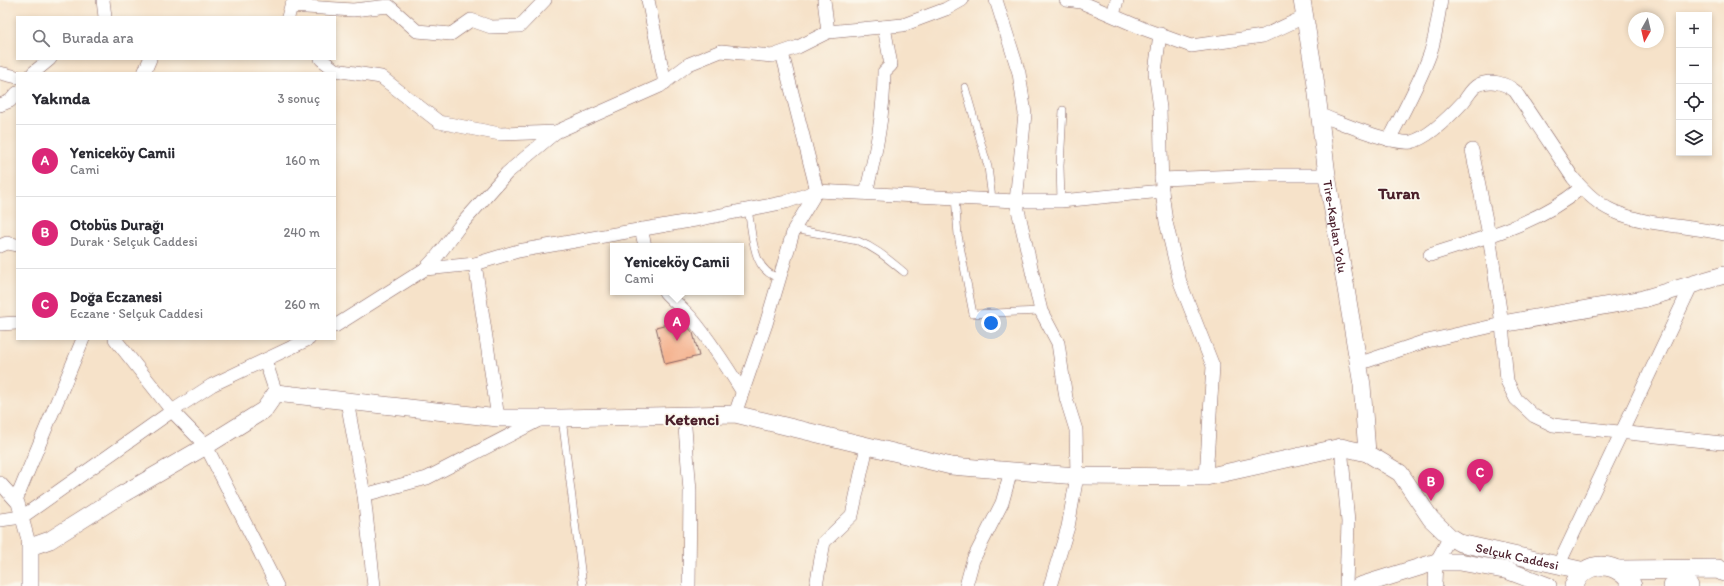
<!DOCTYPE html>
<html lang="tr">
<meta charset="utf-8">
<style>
:root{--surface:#fff;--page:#f7f7f7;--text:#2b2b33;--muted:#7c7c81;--line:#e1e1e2;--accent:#db2777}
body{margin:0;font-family:Itim,sans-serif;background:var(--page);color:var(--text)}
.controls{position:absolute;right:12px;top:12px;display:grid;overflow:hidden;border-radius:0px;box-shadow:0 2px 6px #0003}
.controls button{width:36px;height:36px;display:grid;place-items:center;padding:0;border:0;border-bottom:1px solid var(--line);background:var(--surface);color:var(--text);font:20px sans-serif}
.compass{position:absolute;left:1628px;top:12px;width:36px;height:36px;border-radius:50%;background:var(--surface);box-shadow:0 2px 6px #0003;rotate:188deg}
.you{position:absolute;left:991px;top:323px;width:14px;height:14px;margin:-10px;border:3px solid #fff;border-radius:50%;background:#1a73e8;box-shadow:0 0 0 6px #1a73e833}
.badge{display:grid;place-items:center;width:26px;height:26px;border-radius:50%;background:var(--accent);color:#fff;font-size:13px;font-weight:700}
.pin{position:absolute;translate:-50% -33px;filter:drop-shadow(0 1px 2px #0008)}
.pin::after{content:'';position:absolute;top:21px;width:14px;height:12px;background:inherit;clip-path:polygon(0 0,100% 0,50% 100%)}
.popup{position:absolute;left:610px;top:243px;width:134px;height:52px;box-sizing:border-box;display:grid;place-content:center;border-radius:0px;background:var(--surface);filter:drop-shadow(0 1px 3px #0005);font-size:13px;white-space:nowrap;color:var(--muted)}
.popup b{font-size:15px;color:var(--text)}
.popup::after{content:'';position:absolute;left:50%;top:100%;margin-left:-8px;border:8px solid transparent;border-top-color:var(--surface)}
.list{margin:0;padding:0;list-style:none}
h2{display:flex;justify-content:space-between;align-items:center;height:52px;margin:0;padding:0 16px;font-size:17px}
h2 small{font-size:13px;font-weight:400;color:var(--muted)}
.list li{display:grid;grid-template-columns:26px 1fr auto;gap:12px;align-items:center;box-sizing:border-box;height:72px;padding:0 16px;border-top:1px solid var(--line)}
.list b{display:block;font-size:15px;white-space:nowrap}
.list p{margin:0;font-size:13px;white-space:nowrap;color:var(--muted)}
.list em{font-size:13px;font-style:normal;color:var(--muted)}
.icon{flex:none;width:22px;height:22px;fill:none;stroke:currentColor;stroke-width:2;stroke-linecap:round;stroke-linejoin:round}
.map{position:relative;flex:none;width:1724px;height:586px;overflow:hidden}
.search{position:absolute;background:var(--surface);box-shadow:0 2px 6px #0003;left:16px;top:16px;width:320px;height:44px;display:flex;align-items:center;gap:10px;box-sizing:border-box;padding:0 14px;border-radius:0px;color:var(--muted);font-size:15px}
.panel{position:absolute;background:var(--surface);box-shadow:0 2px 6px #0003;left:16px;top:72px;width:320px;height:268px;border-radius:0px}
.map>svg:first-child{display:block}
.building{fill:#f4b28f}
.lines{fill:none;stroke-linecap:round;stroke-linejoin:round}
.service-casing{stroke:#866362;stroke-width:8}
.minor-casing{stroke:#866362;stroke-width:14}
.tertiary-casing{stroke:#866362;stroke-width:18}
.secondary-casing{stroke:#866362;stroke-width:20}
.service{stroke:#fff;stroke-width:7}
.minor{stroke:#fff;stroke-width:13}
.tertiary{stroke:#fff;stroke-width:17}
.secondary{stroke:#fff;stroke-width:19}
.labels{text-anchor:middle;stroke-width:3.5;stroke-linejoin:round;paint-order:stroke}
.street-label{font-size:13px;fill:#4a1f2b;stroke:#fbf7ec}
.district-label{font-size:17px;font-weight:bold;fill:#4a1f2b;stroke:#fbf7ec}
</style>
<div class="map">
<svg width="1724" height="586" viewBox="0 0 1724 586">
<rect width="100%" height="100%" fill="#fbf7ec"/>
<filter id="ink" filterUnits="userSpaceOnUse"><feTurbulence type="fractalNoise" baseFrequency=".025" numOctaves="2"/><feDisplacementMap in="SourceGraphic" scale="8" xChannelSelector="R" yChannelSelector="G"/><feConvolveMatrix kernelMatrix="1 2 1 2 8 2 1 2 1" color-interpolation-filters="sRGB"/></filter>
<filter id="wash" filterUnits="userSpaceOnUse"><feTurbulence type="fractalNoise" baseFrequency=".012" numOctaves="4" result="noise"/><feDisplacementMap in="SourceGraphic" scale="16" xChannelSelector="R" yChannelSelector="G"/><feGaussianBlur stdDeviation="0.9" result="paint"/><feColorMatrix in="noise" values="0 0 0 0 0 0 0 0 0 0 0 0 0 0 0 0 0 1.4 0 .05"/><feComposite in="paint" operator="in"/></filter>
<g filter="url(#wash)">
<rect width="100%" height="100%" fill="#f6e2c9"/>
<g id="blocks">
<!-- building -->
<polygon class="building" points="682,320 693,333 699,356 665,364 656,327"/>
</g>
</g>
<g filter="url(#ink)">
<use href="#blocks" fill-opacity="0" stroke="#866362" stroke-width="1"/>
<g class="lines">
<!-- service casing -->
<g class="service-casing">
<g id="service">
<polyline points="965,87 988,167 992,199"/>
<polyline points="955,197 958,235 973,314 1041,311"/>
<polyline points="1061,201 1060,166 1063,110"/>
<path d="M748,210C753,233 751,272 780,278"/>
<path d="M794,229L858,241C876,248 889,260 904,272"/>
<polyline points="562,418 583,586"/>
</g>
</g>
<!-- minor casing -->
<g class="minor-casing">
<g id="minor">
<polyline points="103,0 105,17"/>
<polyline points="648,0 665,83"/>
<polyline points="824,0 828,32"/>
<polyline points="996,0 1019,73 1025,114 1016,201 1041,311 1058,343 1066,398 1076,430 1077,476 1068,527 1050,586"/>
<polyline points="1066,0 1081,2 1144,29 1191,46 1263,36 1304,17"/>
<polyline points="1113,15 1117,0"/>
<polyline points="288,17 291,6 353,10 389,6 417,31 451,34 471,20 491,27 520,26 545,0"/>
<polyline points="1160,34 1155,72 1160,108 1162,191 1166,222 1180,282 1213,366 1206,477"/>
<polyline points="321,59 335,70 381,77 439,122 500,134 556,132"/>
<polyline points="0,73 17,77"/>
<polyline points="33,73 50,59"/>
<polyline points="144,73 150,59"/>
<polyline points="0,105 10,101 17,93"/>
<path d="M1320,115C1340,122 1392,145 1411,142C1428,138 1452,114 1464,101C1468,96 1472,88 1478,85C1491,79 1505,83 1515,91L1573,178C1584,191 1597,204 1613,211C1647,226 1688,225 1724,234"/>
<path d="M1389,140C1403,112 1419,84 1430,54C1436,36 1438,18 1441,0"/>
<polyline points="1472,150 1489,235 1502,324 1507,381 1516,399 1534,416 1553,425 1722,443"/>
<polyline points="1161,179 1265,175 1327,175"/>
<path d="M866,193C876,152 884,114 884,72L891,65L884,27"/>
<polyline points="641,229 645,246"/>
<polyline points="0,246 7,243 17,245"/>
<path d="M1430,255C1485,237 1536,225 1581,188"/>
<polyline points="475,264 498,418"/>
<polyline points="425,269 438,255 459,227 507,173 556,132 660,86 689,64 721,51 772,56 798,47 828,32 903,25 946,9 962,0"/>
<path d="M665,292C674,302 685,310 693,320C712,343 727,367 742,391"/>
<polyline points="0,324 17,323"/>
<polyline points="335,326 425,269 475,264 518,251 701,219 786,202 817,191 1016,201 1061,201 1162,191"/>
<polyline points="115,339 172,411 206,446 277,586"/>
<polyline points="265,360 276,393"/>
<polyline points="1358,364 1423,342 1502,324"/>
<polyline points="347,401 364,495 374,586"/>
<polyline points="735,414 766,324 794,229 817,191 782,53"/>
<polyline points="684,415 690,491 689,586"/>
<polyline points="1341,447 1348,522 1346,586"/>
<polyline points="0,483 18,503 30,547"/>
<polyline points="364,495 427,478 543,418"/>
<polyline points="16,500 83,339"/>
<polyline points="0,520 22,517 172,411 212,385 309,339"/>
<polyline points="1559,564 1692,284"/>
<polyline points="816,586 824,542 852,515 867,446"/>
<polyline points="966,586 973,560 1002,503 1011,471"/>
<polyline points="1436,586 1435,583 1436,562 1450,537"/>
</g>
</g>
<!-- tertiary casing -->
<g class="tertiary-casing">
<g id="tertiary">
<path id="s1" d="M1302,0L1315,78L1327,175L1362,385L1367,453"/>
<polyline points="1502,324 1643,299 1724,275"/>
<path id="s2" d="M30,586V547L50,540L121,495L206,446L264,410L276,393L498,418H562L735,414L951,466L1077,476L1206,477L1341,447L1367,453L1400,473L1431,519L1450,537L1460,543L1585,571"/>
<polyline points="1359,586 1436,562 1460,562 1509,571 1548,586"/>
</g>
</g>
<!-- secondary casing -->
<g class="secondary-casing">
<g id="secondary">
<polyline points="1620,570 1718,569 1724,572"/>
<path d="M1574,586C1583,558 1622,561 1632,586"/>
<polyline points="1673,586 1689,586"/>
</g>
</g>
<!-- service -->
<use href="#service" class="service"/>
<!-- minor -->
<use href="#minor" class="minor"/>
<!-- tertiary -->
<use href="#tertiary" class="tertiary"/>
<!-- secondary -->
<use href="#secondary" class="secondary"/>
</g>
</g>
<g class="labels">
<!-- street labels -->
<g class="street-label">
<text dy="5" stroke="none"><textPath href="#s1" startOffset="229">Tire-Kaplan Yolu</textPath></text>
<text dy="5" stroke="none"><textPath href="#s2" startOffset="1625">Selçuk Caddesi</textPath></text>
</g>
<!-- district labels -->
<g class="district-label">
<text x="1399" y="199">Turan</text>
<text x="692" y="425">Ketenci</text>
</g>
</g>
</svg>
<div class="controls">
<button>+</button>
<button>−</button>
<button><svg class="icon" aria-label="locate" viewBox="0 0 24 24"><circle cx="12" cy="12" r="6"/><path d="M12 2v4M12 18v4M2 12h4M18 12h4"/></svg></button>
<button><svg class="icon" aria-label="layers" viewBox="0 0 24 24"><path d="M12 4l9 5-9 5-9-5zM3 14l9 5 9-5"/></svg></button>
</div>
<svg class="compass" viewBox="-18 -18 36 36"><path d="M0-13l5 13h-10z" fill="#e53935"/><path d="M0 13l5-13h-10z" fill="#7c7c81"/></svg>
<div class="you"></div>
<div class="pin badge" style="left:677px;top:341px">A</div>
<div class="popup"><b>Yeniceköy Camii</b>Cami</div>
<div class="pin badge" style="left:1431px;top:501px">B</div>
<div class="pin badge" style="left:1480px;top:492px">C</div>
<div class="search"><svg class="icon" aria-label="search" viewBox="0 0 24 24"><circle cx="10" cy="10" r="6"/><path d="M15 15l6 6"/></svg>Burada ara</div>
<section class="panel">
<h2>Yakında<small>3 sonuç</small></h2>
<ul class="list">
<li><span class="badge">A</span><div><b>Yeniceköy Camii</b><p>Cami</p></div><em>160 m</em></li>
<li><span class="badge">B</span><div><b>Otobüs Durağı</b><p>Durak · Selçuk Caddesi</p></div><em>240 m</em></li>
<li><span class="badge">C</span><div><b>Doğa Eczanesi</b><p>Eczane · Selçuk Caddesi</p></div><em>260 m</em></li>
</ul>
</section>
</div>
